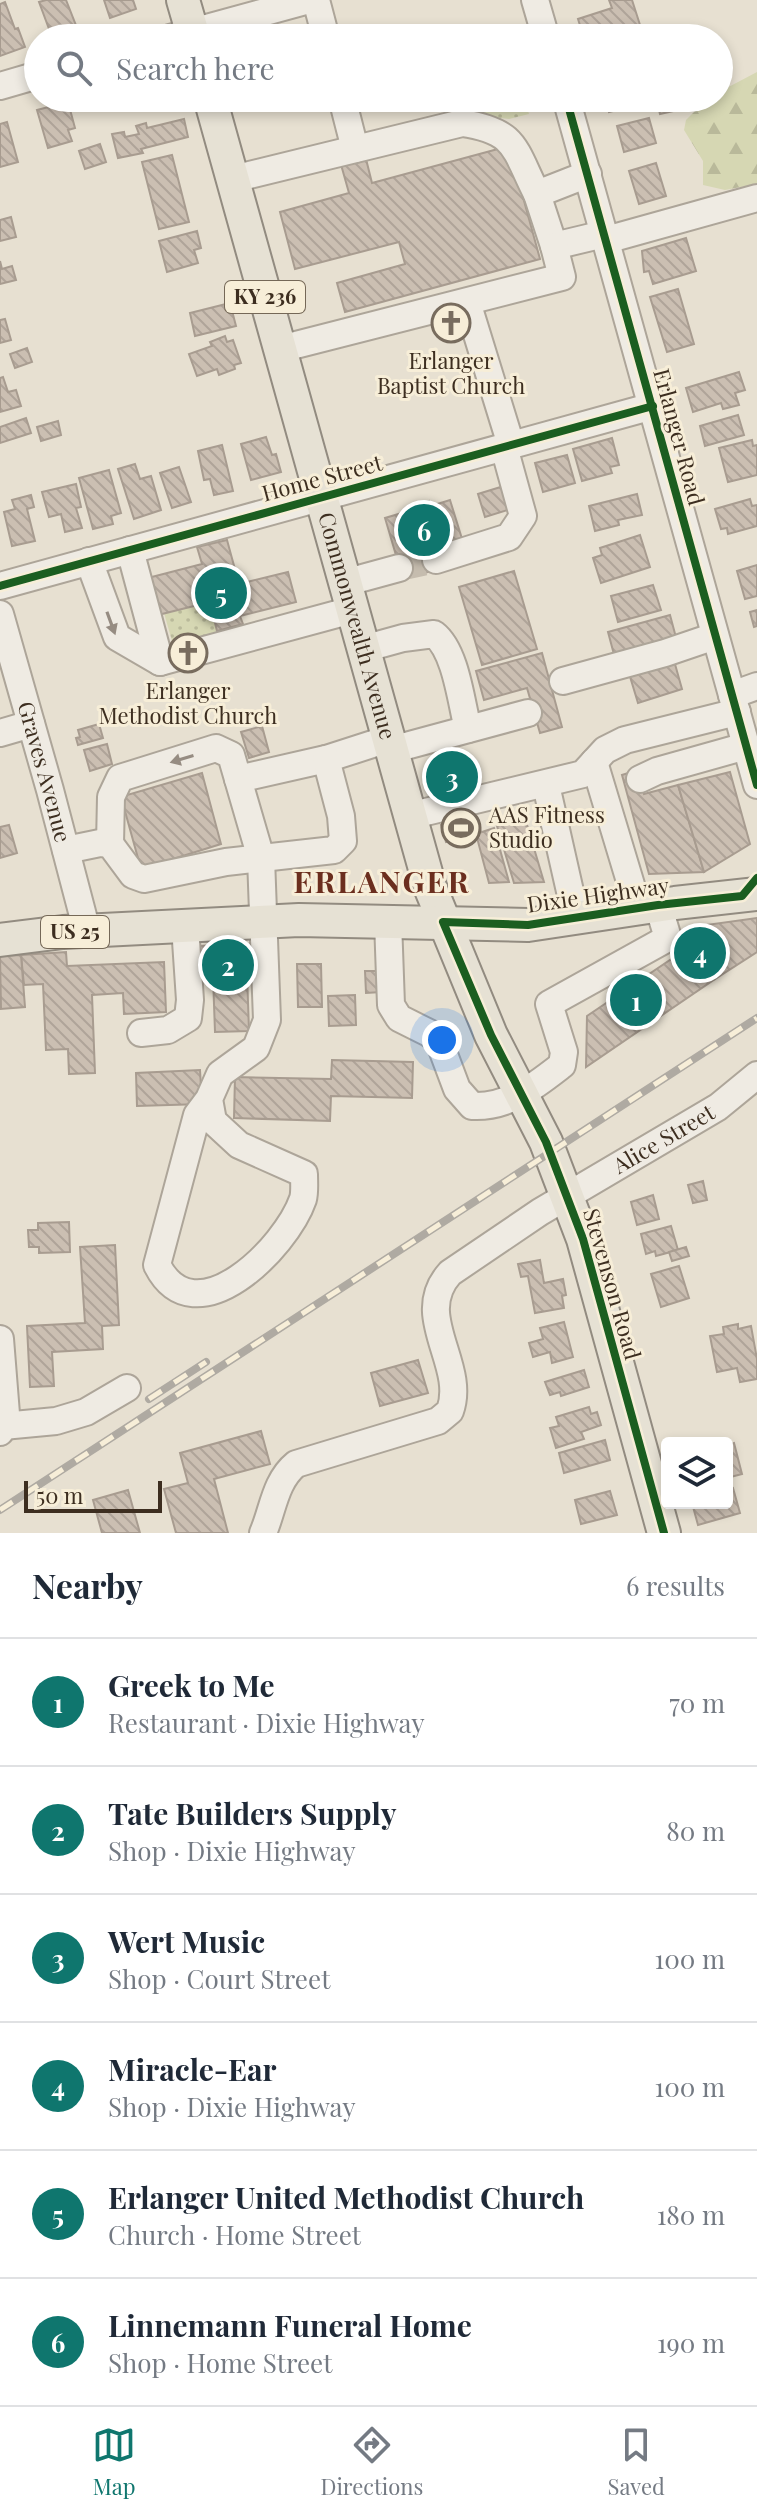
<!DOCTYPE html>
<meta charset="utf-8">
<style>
:root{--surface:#fff;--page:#f2f2f3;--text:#1f2937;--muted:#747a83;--line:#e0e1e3;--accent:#0f766e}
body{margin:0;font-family:"Playfair Display",serif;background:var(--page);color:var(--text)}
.controls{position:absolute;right:24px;bottom:24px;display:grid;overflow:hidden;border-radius:8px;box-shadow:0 4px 12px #0003}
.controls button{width:72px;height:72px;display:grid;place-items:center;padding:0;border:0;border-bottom:2px solid var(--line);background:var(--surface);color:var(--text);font:40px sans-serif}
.scale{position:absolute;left:24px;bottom:20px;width:138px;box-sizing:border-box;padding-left:8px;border:4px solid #3d2e20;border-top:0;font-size:22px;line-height:28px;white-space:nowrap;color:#3d2e20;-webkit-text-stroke:6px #f7eed8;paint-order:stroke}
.you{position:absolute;left:442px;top:1040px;width:28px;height:28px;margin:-20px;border:6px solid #fff;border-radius:50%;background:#1a73e8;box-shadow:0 0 0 12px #1a73e833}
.badge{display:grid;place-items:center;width:52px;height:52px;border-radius:50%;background:var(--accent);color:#fff;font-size:26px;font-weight:700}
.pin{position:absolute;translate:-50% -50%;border:4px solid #fff;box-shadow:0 2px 8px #0006}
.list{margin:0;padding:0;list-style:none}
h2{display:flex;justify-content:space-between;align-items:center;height:104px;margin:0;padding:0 32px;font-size:34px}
h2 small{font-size:26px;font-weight:400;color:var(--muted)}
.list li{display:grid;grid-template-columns:52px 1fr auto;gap:24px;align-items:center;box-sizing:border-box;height:128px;padding:0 32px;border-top:2px solid var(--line)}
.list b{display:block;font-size:30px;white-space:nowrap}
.list p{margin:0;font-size:26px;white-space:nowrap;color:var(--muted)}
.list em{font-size:26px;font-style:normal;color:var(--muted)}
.icon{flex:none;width:44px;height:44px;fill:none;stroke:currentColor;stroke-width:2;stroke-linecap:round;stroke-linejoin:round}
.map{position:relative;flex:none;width:757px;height:1533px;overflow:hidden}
.search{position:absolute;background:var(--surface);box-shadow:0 4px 12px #0003;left:24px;right:24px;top:24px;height:88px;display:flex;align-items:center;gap:20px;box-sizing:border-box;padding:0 28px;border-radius:44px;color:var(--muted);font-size:30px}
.sheet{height:872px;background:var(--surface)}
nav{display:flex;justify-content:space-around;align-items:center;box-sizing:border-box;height:112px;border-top:2px solid var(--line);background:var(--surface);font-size:22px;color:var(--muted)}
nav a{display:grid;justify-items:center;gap:4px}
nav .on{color:var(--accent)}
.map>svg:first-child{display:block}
.forest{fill:url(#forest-firs)}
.park{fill:url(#park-dots)}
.building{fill:url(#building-back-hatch);stroke:#a89c90;stroke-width:2}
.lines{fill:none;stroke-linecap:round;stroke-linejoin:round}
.minor-tunnel{stroke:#c5bcae;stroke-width:26;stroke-dasharray:26 13;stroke-linecap:butt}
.minor-casing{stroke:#ada599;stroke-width:30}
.major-casing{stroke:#928b80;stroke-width:36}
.minor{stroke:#efebe3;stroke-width:26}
.major{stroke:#e6e1d4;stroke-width:32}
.rail-casing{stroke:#afaaa2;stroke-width:8}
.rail{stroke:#f7eed8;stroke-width:5;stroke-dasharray:15;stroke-linecap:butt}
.cycleway-casing{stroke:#f7eed8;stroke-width:13}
.cycleway{stroke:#1b5e20;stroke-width:8}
.oneway{fill:#968c82}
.labels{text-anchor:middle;stroke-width:6;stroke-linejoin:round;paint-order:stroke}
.shield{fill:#f7eed8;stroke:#756857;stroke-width:2}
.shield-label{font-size:20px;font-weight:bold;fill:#3d2e20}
.poi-label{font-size:22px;fill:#3d2e20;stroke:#f7eed8}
.street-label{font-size:22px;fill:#3d2e20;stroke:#f7eed8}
.district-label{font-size:30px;font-weight:bold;letter-spacing:2px;fill:#6b2e1e;stroke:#f7eed8}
</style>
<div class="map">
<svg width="757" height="1533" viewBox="0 0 757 1533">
<defs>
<pattern id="forest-firs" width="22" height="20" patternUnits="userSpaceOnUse" patternTransform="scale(2)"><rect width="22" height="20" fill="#d6d7b3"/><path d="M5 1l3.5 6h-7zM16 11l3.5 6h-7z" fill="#b9b99a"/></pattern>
<pattern id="park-dots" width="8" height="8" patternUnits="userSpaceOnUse" patternTransform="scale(2)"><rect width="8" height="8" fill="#d6d7b3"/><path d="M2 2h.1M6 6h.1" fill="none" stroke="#b9b99a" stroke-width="1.8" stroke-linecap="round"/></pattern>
<pattern id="building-back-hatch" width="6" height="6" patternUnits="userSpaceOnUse" patternTransform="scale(2)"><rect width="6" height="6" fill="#cbbfb2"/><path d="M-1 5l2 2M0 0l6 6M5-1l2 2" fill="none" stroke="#afa499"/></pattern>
</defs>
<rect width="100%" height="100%" fill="#e7e0d1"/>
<!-- forest -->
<polygon class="forest" points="757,72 757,184 725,190 703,185 703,161 684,130 686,120 708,98 719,98 719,92"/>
<!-- park -->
<g class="park">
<polygon points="463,98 524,98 529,114 509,119 468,114"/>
<polygon points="210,602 219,636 174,648 164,613"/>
</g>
<!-- building -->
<g class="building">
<polygon points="46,0 66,0 77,28 52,37 39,2"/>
<polygon points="104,0 133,0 136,9 110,18"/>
<polygon points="609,0 632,0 641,28 611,38 584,38 578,19 612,8"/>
<polygon points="5,2 15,29 18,28 25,47 0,56 0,4"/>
<polygon points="605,98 644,98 645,103 609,112"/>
<polygon points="675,98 678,110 660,114 657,101"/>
<polygon points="68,102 75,128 68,130 72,141 48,148 37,110"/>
<polygon points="649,118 656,143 624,152 617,126"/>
<polygon points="184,119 188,137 141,149 143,153 118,158 112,134 124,132 125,137 139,134 136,126 146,123 147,128"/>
<polygon points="7,122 18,162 0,167 0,124"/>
<polygon points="100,144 106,162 85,169 79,151"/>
<polygon points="509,146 540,259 345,312 337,283 405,264 399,242 295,269 280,212 349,193 340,161 365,155 372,183"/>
<polygon points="172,155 189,222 159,229 142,162"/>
<polygon points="656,163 666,196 639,204 629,171"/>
<polygon points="11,217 16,237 0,241 0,220"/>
<polygon points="197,231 201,248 194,250 198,263 167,272 159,241"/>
<polygon points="686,238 696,271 653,284 649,271 644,272 642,251"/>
<polygon points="0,261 2,269 12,266 16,280 0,284"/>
<polygon points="678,289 694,344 667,352 650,297"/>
<polygon points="230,303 236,326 195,336 190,313"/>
<polygon points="5,319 11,340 0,343 0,320"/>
<polygon points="225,336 227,342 233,340 241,363 234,365 235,369 219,375 217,369 197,376 189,354 212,346 210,342"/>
<polygon points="27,348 32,362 15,368 10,354"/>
<polygon points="739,372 745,390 735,393 739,405 723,409 721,403 693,412 686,388"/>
<polygon points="3,377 8,392 16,390 21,406 0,412 0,378"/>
<polygon points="738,415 744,435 705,446 700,426"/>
<polygon points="26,418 31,433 0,443 0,427"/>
<polygon points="58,421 61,435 41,441 37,427"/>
<polygon points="266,437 272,455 276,454 281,472 251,480 241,444"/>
<polygon points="612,438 619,465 610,467 612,473 582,481 573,449"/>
<polygon points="752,440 753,446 757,445 757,475 728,482 719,448"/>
<polygon points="222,445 233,491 214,495 210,479 204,480 198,451"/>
<polygon points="567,455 575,483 543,492 535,463"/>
<polygon points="135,464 140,479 151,476 161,510 134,519 118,469"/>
<polygon points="179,467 191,502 172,508 160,473"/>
<polygon points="109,470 121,513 111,516 113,524 93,529 79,478"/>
<polygon points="76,484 81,507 76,508 82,528 65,532 61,514 49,517 42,492"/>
<polygon points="507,485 514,508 485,517 478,494"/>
<polygon points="637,494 642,515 618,520 619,525 595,531 589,506"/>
<polygon points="31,495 34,507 27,509 35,541 12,546 4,512 15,509 12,500"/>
<polygon points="750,499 752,506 757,505 757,526 728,534 727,528 721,529 715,509"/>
<polygon points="450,500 463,542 438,569 403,579 385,518 412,510 411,506 429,501 431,506"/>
<polygon points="640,535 650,567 601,583 593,558 602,555 600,548"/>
<polygon points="227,540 239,584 288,572 296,602 240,616 243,624 217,631 210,602 154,616 144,579 202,564 197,547"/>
<polygon points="757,565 757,596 745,599 737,571"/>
<polygon points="514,571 537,649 482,665 459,587"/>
<polygon points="653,585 661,610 618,622 611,596"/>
<polygon points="757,610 757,626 754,627 750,612"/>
<polygon points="670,615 678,645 616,662 608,632"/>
<polygon points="542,653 562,727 540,733 527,688 484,700 476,671"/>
<polygon points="673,657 682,689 638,703 628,670"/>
<polygon points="99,724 103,738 78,745 76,738 80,737 78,730"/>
<polygon points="262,726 269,752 249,758 241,732"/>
<polygon points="107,744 112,764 90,771 84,750"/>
<polygon points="469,761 475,783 435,794 429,771"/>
<polygon points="638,770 644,794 678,785 704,872 649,874 622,775"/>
<polygon points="730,772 750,844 704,872 678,785"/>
<polygon points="202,773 221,844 141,869 123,804 127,795"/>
<polygon points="476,815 481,832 446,842 441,825"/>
<polygon points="525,818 544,882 514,883 497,826"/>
<polygon points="9,825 17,853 0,858 0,827"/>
<polygon points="494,828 509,882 489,883 476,834"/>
<polygon points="757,918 757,952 715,979 706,925"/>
<polygon points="707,935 715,979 586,1067 587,1016"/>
<polygon points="246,944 249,1031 215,1032 213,976 199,976 198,946"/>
<polygon points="66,952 67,966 164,962 166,1012 124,1014 123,993 92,995 95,1073 69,1074 68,1049 46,1050 43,984 24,985 21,955"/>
<polygon points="21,955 25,1007 1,1009 0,956"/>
<polygon points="297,964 321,964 322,1007 298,1007"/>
<polygon points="365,971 380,971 381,992 366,993"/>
<polygon points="355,995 356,1025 329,1026 328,996"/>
<polygon points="332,1060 413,1062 412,1098 331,1096 330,1121 234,1118 235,1077 331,1079"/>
<polygon points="200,1070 202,1104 137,1106 136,1073"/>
<polygon points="703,1181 707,1200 693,1203 688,1185"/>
<polygon points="653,1195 659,1219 637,1225 631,1202"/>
<polygon points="69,1222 70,1252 39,1253 39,1247 29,1247 28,1230 38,1230 38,1223"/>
<polygon points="671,1226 678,1250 656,1256 655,1251 646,1254 641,1234"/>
<polygon points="115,1245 119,1325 102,1326 103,1349 52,1352 54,1386 30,1387 27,1326 85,1323 80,1247"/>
<polygon points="686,1247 689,1256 672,1261 669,1252"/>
<polygon points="540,1260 544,1283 563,1279 566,1295 562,1296 564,1308 535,1313 528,1276 521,1277 518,1264"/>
<polygon points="679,1266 689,1298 661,1307 651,1274"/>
<polygon points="564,1322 573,1357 552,1363 550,1352 533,1357 529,1343 543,1339 540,1328"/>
<polygon points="738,1324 738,1329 751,1326 757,1359 757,1379 740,1382 737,1368 717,1372 710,1336 724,1334 723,1327"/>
<polygon points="418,1360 428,1393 380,1406 371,1373"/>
<polygon points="584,1370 589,1387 561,1396 560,1392 550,1395 545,1382"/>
<polygon points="589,1407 591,1414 597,1412 601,1425 581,1432 584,1439 556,1448 550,1428 559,1426 556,1417"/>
<polygon points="261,1431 270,1464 214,1479 228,1533 176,1533 164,1489 188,1483 180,1453"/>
<polygon points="605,1440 610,1460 564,1473 559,1453"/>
<polygon points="734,1443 742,1474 727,1478 727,1445"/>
<polygon points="733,1488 740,1513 698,1525 692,1503 727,1503 727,1490"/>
<polygon points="128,1490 140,1533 102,1533 93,1500"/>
<polygon points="610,1491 617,1515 581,1524 575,1500"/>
</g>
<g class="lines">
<!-- minor-tunnel -->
<polyline class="minor-tunnel" points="399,568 436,560"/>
<!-- minor casing -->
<g class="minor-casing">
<g id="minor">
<polyline points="316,0 326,38"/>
<polyline points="535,0 546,38"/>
<polyline points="170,38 309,0"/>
<polyline points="0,86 38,75"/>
<polyline points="342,98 355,149"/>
<polyline points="566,98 757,785"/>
<polyline points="588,174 537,194 554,246 604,234"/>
<path d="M233,179L462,123C517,131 514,149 537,194"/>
<polyline points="606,240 757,198"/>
<polyline points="467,302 511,445"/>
<polyline points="280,349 562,277 554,246"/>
<polyline points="130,550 160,662"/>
<polyline points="436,560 509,537 523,516 504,447"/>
<polyline points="89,561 117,637 160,662 352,610"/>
<polyline points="344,583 399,568"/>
<polyline points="0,586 653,406"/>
<path id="s1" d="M0,614L50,790L87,931"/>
<path d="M363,649L403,638L434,634C456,651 461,702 468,729"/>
<polyline points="563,681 665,653 715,636"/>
<polyline points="732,695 757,686"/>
<polyline points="0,733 31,724"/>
<polyline points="391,750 528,713"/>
<polyline points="594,762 638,908"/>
<polyline points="238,779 326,759 388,739"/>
<polyline points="640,779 657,771 746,746"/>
<polyline points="546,785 576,918"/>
<polyline points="409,816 583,774 605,750 625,740 737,712"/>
<path d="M110,844L111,797L120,778L216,748L231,755L261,858L267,1020L256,1048L220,1074L209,1099L213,1121L239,1145L304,1174C304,1182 305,1192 303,1199C286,1248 195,1340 157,1265L197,1115L209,1099"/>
<polyline points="66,850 100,843 110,844 133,875 144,879 226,862 334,850 343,841 341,816 326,759"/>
<path d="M388,921L391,1005L399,1018L429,1033L439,1041L457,1089L472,1106C508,1108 535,1086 562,1065L564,1052L549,1004L668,938L658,905"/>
<polyline points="141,1033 168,1030 188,1018 190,1000 185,926"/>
<polyline points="0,1339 6,1414 0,1432"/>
<polyline points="3,1426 56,1421 86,1412 127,1388"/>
<path id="s2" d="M263,1533C273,1510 275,1481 296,1464L438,1421L450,1411C467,1364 411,1316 450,1273L540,1212L718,1107L757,1075"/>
</g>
</g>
<!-- major casing -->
<g class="major-casing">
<g id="major">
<polyline points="183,0 194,38"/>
<path id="s3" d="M210,98L430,887L491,1035L546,1142L583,1239L664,1533"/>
<polyline points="0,940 63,932 299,920 528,925 675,903 757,894"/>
</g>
</g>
<!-- minor -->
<use href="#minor" class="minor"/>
<!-- major -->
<use href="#major" class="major"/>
<!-- rail casing -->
<g class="rail-casing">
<g id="rail">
<polyline points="149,1399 206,1362"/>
<polyline points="0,1510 757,1018"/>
</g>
</g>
<!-- rail -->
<use href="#rail" class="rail"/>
<!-- cycleway casing -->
<g class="cycleway-casing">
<g id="cycleway">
<polyline points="566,98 757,785"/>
<polyline points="0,586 653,406"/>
<polyline points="664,1533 583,1239 546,1142 491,1035 443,922 528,925 658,905 742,896 757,878"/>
</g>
</g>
<!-- cycleway -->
<use href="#cycleway" class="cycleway"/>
</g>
<!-- one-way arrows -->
<defs><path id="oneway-solid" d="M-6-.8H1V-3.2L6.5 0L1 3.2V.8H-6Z" transform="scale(2)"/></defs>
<g class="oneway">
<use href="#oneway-solid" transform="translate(111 623) rotate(70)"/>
<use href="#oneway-solid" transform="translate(182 759) rotate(163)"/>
</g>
<!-- icons -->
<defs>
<g id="church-ring" transform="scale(2)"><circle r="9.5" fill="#f7eed8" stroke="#786c5e" stroke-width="1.5"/><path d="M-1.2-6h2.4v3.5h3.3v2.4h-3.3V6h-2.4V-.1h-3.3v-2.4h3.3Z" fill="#786c5e"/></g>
<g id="stadium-ring" transform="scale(2)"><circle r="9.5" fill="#f7eed8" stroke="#786c5e" stroke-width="1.5"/><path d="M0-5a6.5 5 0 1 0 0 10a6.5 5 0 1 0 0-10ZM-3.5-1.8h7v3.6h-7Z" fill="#786c5e"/></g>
</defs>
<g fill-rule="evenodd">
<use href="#church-ring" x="451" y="323"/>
<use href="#church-ring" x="188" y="653"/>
<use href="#stadium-ring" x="461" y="828"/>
</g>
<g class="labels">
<!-- shield labels -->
<g class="shield">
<rect x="225" y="281" width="80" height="32" rx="6"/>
<rect x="41" y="916" width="68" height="32" rx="6"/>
</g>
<g class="shield-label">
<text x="265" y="304">KY 236</text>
<text x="75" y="939">US 25</text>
</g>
<!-- poi labels -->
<g class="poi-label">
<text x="451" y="369">Erlanger<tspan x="451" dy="25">Baptist Church</tspan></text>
<text x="188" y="699">Erlanger<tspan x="188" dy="25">Methodist Church</tspan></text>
<text x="489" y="823" text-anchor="start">AAS Fitness<tspan x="489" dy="25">Studio</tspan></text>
</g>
<!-- street labels -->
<g class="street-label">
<text transform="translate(679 437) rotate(75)" y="8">Erlanger Road</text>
<text transform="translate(322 478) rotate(-15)" y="8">Home Street</text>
<text dy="8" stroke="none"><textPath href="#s3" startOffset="548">Commonwealth Avenue</textPath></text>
<text dy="8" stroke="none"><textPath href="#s1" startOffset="164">Graves Avenue</textPath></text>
<text transform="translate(598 895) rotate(-8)" y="8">Dixie Highway</text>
<text dy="8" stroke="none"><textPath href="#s2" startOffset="638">Alice Street</textPath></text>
<text transform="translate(612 1284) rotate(74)" y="8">Stevenson Road</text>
</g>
<!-- district labels -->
<g class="district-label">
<text x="382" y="893">ERLANGER</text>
</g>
</g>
</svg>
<div class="controls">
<button><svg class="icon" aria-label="layers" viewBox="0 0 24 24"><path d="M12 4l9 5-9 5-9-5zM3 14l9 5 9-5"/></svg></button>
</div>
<div class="scale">50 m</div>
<div class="you"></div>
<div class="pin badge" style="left:636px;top:1000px">1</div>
<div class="pin badge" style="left:228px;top:965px">2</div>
<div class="pin badge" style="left:452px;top:777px">3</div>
<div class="pin badge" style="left:700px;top:953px">4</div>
<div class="pin badge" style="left:221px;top:593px">5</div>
<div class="pin badge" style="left:424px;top:530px">6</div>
<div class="search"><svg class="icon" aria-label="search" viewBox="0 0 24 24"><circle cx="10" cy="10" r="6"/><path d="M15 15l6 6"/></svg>Search here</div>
</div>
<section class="sheet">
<h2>Nearby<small>6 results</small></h2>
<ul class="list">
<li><span class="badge">1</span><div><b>Greek to Me</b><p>Restaurant · Dixie Highway</p></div><em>70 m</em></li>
<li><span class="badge">2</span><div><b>Tate Builders Supply</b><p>Shop · Dixie Highway</p></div><em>80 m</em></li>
<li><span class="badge">3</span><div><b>Wert Music</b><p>Shop · Court Street</p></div><em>100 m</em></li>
<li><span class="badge">4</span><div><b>Miracle-Ear</b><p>Shop · Dixie Highway</p></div><em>100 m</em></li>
<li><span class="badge">5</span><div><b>Erlanger United Methodist Church</b><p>Church · Home Street</p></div><em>180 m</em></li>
<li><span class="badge">6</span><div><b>Linnemann Funeral Home</b><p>Shop · Home Street</p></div><em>190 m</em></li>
</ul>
</section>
<nav>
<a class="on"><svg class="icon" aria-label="map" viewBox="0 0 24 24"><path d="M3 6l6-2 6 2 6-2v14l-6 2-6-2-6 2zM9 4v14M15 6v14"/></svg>Map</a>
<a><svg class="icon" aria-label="directions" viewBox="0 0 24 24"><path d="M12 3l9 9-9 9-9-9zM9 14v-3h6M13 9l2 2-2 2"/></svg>Directions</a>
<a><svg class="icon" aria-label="saved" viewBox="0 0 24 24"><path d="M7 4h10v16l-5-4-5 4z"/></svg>Saved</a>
</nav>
